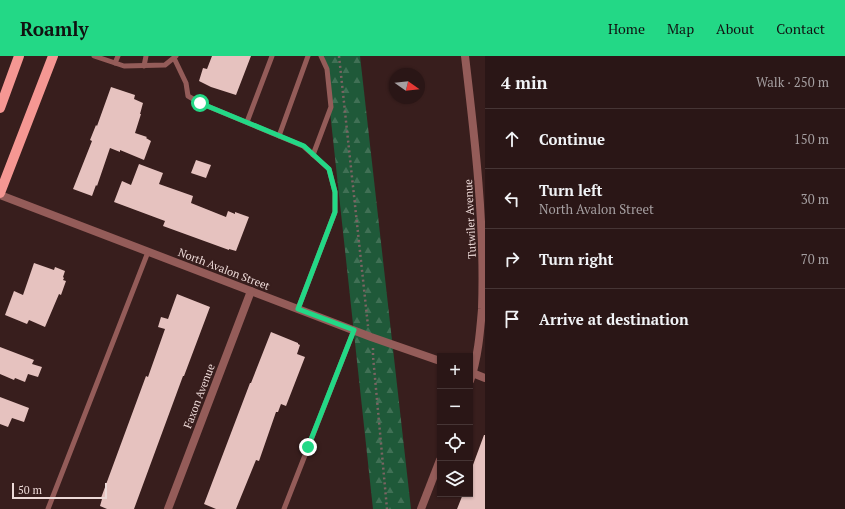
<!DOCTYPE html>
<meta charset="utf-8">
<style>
:root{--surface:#2a1616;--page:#321f1f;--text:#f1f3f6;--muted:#a59fa1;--line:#463535;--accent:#23d886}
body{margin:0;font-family:"PT Serif",serif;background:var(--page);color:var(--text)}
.controls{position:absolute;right:12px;bottom:12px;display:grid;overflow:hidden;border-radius:0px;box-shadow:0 1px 3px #0004}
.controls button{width:36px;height:36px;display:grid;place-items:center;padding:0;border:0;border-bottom:1px solid var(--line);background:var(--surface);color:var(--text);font:20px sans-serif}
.compass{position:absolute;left:389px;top:12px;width:36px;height:36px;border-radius:50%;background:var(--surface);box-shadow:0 1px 3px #0004;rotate:104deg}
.scale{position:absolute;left:12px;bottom:10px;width:95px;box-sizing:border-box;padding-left:4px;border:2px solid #eddad8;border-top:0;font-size:11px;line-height:14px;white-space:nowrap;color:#eddad8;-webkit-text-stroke:3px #381e1d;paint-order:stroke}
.stop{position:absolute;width:12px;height:12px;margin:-9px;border:3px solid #23d886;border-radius:50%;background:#fff}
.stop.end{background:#23d886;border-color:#fff;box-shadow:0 1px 4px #0008}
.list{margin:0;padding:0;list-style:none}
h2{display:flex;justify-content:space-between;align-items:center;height:52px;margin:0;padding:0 16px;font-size:17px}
h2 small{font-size:13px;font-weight:400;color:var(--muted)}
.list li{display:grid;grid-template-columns:26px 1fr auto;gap:12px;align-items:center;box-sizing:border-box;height:60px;padding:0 16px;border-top:1px solid var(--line)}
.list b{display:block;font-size:15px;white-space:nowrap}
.list p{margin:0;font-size:13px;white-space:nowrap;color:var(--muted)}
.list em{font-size:13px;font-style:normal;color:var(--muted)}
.icon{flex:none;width:22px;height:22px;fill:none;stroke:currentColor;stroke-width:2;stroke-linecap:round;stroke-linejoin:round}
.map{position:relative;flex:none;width:485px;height:453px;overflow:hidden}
header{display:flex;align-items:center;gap:24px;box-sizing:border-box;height:56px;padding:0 20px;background:var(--accent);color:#111}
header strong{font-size:19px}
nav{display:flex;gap:22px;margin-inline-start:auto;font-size:14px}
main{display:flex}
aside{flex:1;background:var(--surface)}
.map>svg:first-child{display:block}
.forest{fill:url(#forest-firs)}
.building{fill:#e6c2bf}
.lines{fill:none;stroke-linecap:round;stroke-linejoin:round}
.path{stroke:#7b6463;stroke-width:2.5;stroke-dasharray:2 3;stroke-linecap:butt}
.lane{stroke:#945c59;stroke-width:5}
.street{stroke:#945c59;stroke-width:8}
.primary{stroke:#f59793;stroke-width:10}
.route{stroke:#23d886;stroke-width:5}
.labels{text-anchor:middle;stroke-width:4;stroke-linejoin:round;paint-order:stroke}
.street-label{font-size:11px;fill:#eddad8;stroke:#381e1d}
</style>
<header>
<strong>Roamly</strong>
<nav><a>Home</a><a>Map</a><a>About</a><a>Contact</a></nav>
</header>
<main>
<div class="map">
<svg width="485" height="453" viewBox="0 0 485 453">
<defs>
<pattern id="forest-firs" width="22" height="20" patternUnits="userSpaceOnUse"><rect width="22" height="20" fill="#1f5939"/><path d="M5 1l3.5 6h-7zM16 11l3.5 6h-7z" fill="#407055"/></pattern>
</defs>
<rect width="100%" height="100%" fill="#381e1d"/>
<!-- forest -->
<polygon class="forest" points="324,0 360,0 411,453 373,453"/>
<!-- building -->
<g class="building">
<polygon points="212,0 251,0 236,39 211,31 199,25 203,12 207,13"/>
<polygon points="111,31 135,39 134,43 143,47 140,58 141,58 135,77 147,81 146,82 151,85 144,104 120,94 120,96 110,92 97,130 96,129 92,140 73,133 92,85 90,84 96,69 97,70"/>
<polygon points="196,104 211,109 206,122 191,117"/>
<polygon points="139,108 163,117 159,128 193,140 191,147 226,161 228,155 235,158 235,156 249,161 236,195 229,193 229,194 163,170 165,165 114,146 122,125 131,129"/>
<polygon points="34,207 54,214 55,211 65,215 63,221 64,222 63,224 66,225 61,239 59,238 45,271 29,264 27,268 5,259 14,235 23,239"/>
<polygon points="177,238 210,251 184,320 183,320 134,453 107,453 100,450 102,443 101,442 146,320 148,321 165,273 158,271 161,261 168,263"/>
<polygon points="271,276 298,287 298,288 300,289 297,298 305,301 286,350 281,348 278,356 276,356 259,405 256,404 236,453 216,453 204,448 250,327 251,327"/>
<polygon points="0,291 34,304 32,308 42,311 38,321 28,318 25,326 15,322 14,324 0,318"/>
<polygon points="0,341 29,352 24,366 12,362 8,371 0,368"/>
<polygon points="484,379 485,379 485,453 457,453 463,438 470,438 470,417"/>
</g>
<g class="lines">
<!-- path -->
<g class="path">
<polyline points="339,0 368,270"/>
<polyline points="373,292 373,300 387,453"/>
</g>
<!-- lane -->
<g class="lane">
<polyline points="94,0 124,10 165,9 176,0"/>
<polyline points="174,2 186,27 188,40 200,47 303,90 329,113 335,136 335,156 298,253"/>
<polyline points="115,7 118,0"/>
<polyline points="144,10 146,0"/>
<polyline points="247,66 272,0"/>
<polyline points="279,80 308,0"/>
<polyline points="313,99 331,51 327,13 321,0"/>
<polyline points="48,453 148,196"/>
<polyline points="284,453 354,274"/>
</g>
<!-- street -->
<g class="street">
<path d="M465,0C475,84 485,168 482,253C480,277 478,302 470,325"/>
<polyline points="0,139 371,281 440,305"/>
<polyline points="470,316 485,322"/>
<polyline points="168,453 251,235"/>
<polyline points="421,453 440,404"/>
</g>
<!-- primary -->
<g class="primary">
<polyline points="0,52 19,0"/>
<polyline points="0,137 53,0"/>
</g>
</g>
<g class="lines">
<!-- route -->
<polyline class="route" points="200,47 304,90 329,113 335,136 335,156 298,253 354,274 308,391"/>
</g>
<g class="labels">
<!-- street labels -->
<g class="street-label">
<text transform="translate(470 163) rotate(-93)" y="4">Tutwiler Avenue</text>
<text transform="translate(224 213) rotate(21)" y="4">North Avalon Street</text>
<text transform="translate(199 340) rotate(-69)" y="4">Faxon Avenue</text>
</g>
</g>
</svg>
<div class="controls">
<button>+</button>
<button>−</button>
<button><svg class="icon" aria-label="locate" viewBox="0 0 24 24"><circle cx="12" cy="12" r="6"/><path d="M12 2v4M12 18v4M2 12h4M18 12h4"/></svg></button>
<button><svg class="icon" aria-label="layers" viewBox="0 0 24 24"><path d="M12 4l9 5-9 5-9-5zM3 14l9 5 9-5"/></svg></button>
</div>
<svg class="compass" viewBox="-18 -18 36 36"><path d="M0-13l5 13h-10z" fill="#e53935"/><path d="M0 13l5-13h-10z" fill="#a59fa1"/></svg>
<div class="scale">50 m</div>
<div class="stop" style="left:200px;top:47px"></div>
<div class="stop end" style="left:308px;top:391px"></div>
</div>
<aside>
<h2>4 min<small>Walk · 250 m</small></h2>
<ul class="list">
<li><svg class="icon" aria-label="ahead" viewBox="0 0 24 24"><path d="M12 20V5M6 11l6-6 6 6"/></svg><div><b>Continue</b></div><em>150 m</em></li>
<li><svg class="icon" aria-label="left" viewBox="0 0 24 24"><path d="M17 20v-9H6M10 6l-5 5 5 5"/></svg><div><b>Turn left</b><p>North Avalon Street</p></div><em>30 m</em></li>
<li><svg class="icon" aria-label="right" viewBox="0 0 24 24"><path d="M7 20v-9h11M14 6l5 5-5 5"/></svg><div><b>Turn right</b></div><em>70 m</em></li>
<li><svg class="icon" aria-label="arrive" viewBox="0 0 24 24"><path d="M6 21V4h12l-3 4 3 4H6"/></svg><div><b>Arrive at destination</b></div></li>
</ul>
</aside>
</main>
